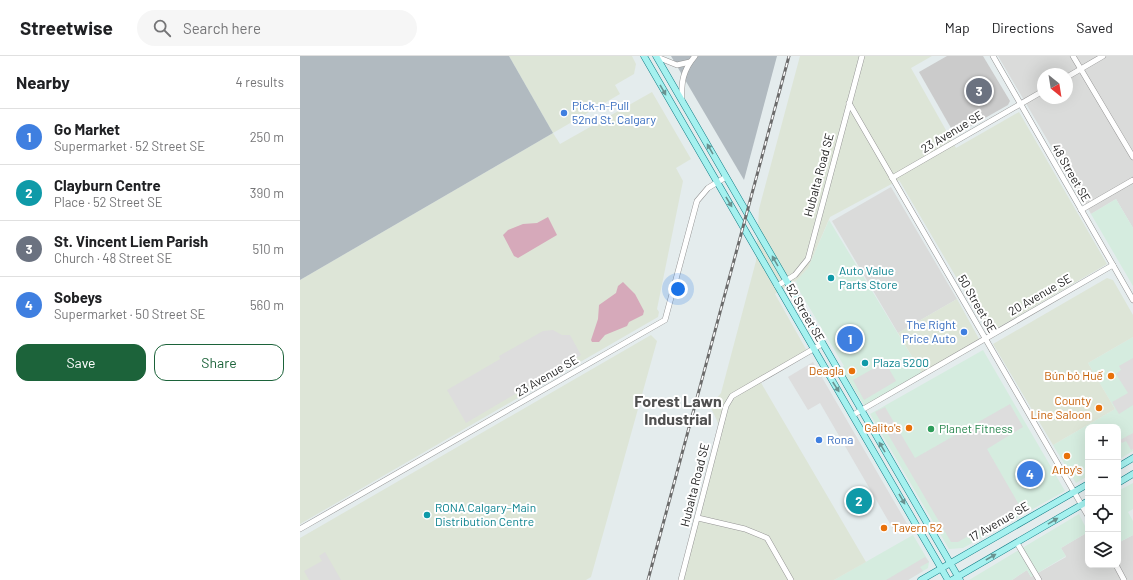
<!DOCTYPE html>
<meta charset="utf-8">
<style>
:root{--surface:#fff;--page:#f6f6f6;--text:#202124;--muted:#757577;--line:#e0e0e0;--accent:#1c633a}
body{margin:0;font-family:Barlow,sans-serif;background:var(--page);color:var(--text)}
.controls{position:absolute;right:12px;bottom:12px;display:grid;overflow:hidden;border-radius:8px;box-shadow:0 4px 16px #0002}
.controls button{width:36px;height:36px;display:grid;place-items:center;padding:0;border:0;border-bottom:1px solid var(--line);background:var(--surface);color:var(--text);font:20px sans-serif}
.compass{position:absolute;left:737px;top:12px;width:36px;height:36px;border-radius:50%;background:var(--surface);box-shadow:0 4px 16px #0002;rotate:150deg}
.you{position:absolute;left:378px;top:233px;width:14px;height:14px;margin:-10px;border:3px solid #fff;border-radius:50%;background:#1a73e8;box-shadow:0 0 0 6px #1a73e833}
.badge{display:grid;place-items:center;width:26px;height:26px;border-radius:50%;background:var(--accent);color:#fff;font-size:13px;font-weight:700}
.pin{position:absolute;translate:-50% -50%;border:2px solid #fff;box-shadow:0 1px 4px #0006}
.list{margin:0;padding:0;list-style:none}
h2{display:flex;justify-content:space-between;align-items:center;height:52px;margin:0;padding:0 16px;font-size:17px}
h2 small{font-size:13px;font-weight:400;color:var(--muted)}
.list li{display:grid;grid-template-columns:26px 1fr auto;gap:12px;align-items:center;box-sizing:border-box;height:56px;padding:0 16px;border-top:1px solid var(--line)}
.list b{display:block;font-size:15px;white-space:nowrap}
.list p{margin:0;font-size:13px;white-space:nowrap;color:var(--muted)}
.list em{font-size:13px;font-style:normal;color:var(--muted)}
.actions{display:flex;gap:8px;padding:12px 16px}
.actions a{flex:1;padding:9px 0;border:1px solid var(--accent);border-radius:12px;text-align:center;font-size:14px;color:var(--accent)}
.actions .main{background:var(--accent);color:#fff}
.icon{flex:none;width:22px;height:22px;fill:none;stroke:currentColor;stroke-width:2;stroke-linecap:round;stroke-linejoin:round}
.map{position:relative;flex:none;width:833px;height:524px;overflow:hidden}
header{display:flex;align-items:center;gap:24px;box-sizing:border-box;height:56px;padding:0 20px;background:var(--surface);border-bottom:1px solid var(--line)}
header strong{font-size:19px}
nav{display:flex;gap:22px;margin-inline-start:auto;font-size:14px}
.search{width:280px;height:36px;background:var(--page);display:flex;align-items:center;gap:10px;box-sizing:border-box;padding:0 14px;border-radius:22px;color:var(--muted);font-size:15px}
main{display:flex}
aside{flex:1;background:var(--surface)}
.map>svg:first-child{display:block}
.residential{fill:#dadbda;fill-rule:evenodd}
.commercial{fill:#d5ecdf}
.industrial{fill:#dde5d7}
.religious{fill:#cbcbcb}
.construction{fill:#b1bac0}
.parking{fill:#ddd}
.water{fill:#d6a9ba}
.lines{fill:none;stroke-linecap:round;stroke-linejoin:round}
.minor-casing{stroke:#949494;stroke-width:6}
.major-casing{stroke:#117c85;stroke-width:7}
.minor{stroke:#fff;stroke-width:5}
.major{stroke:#a5f1ef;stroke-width:6}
.rail-casing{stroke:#6b6b6b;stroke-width:3}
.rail{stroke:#fff;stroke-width:1.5;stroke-dasharray:4.5;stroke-linecap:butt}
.oneway{fill:#689290}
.shop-dot{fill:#3f7fe0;stroke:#fff;stroke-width:1.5}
.culture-dot{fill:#0f9aa8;stroke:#fff;stroke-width:1.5}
.food-dot{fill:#e8710a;stroke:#fff;stroke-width:1.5}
.leisure-dot{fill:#2e9e5b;stroke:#fff;stroke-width:1.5}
.labels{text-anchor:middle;stroke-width:4;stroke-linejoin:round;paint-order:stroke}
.shop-label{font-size:12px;fill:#366cbe;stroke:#fff;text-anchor:start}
.street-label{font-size:12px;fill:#1d1d1d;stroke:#fff}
.culture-label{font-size:12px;fill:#0d838f;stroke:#fff;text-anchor:start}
.food-label{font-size:12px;fill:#c56008;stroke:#fff;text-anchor:end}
.leisure-label{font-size:12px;fill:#27864d;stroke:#fff;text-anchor:start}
.district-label{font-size:16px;font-weight:bold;fill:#505050;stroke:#fff}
</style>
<header>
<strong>Streetwise</strong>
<div class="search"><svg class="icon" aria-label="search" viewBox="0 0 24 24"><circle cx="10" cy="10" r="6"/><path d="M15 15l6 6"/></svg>Search here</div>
<nav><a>Map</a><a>Directions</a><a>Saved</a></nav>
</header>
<main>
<aside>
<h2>Nearby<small>4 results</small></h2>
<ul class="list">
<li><span class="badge" style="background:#3f7fe0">1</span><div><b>Go Market</b><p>Supermarket · 52 Street SE</p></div><em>250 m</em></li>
<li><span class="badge" style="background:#0f9aa8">2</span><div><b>Clayburn Centre</b><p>Place · 52 Street SE</p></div><em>390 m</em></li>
<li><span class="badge" style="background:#6b7280">3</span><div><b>St. Vincent Liem Parish</b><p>Church · 48 Street SE</p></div><em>510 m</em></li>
<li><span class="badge" style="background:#3f7fe0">4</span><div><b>Sobeys</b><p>Supermarket · 50 Street SE</p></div><em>560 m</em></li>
</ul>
<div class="actions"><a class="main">Save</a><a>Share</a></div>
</aside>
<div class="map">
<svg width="833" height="524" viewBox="0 0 833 524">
<rect width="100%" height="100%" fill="#e4eced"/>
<!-- residential -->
<g class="residential">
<path d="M698,0H833V172L816,143L791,158ZM743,18H767V42H743Z"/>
<polygon points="591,131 657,243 598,277 532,165"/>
<polygon points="788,476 788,509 818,509 818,487 833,479 833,524 712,524 727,514 731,521 766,501 761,492"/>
</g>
<!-- commercial -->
<g class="commercial">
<polygon points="816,143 833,172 833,230 791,158"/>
<polygon points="529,164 623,319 566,352 541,312 544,310 499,234 496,225 508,212"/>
<polygon points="833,281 833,395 818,404 818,371 788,371 788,420 776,427 753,389 815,353 788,307"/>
<polygon points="683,294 765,435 663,492 649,493 570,358"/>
<polygon points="833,427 833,453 828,456 833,465 833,479 818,487 818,435"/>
<polygon points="779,458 788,476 761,492 766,500 731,521 727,514 712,524 669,524"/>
<polygon points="613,479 629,506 628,512 608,524 534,524"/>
</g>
<!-- industrial -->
<g class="industrial">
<polygon points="209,0 332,0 336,8 334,18 315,29 320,38 253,77 260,88 352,36 391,103 376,112 383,125 357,253 359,256 358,261 0,468 0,224 253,77"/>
<polygon points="500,0 632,0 611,12 656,92 719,56 807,208 689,277 599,124 530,161 508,212 496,225 475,238 507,295 460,325 566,506 534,524 381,524 420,371 410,350 421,337 456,205 459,153"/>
<polygon points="807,222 813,224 833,259 833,281 788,307 815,353 753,389 693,288"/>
<polygon points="657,243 679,283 623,319 598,277"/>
<polygon points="351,279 357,285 291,521 286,524 0,524 0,482"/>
</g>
<!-- religious -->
<polygon class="religious" points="647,0 683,0 710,45 708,49 655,79 619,16"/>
<!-- construction -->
<g class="construction">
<polygon points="0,0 209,0 253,77 0,224"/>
<polygon points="371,0 477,0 444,124"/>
</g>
<!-- parking -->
<g class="parking">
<polygon points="253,274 262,279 270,279 281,299 166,367 147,334 200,303 199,300 243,275"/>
<polygon points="833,302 833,349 819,358 812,346 828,337 816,318 821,314 819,310"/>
<polygon points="513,306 609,471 596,478 520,347 508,354 488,321"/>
<polygon points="585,306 596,325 564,344 553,324"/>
<polygon points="710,348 723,371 687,393 722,454 691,472 677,475 658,486 651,486 575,356 585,351 615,402"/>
<polygon points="833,377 833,393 831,394 826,385 822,387 820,384"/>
<polygon points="25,496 41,524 9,524 4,515 22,505 19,500"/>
<polygon points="625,501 629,506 620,511 623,515 608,524 586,524"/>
</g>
<!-- water -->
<g class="water">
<polygon points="248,161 257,179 218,202 214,200 203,179 208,174 223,168 237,167"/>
<polygon points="323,226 335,238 344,255 343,259 329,266 327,270 305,279 299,286 292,286 291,284 298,263 299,249 316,237 318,230"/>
</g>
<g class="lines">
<!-- minor casing -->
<g class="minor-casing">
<g id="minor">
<polyline points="693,0 833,244"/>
<polyline points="773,0 833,101"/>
<polyline points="357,1 377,9 390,6"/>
<polyline points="767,21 803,0"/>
<path d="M382,44C381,26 383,14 395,0"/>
<polyline points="549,47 788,460"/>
<polyline points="592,122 743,35"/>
<polyline points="781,154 833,124"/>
<polyline points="477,230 495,219 508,203 562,0"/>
<polyline points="553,359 813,209"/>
<polyline points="398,462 445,473 467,482 491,524"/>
<polyline points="0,473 365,264 397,145 408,132 426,121"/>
<polyline points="717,487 739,524"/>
<polyline points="816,509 824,524"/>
<polyline points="381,524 426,350 432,340 522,288"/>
</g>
</g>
<!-- major casing -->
<g class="major-casing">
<g id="major">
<polyline points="344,0 648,524"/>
<polyline points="356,0 660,524"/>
<polyline points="818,411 833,402"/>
<polyline points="818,427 833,418"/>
<polyline points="621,524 788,428"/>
<polyline points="652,524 788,445"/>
</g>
</g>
<!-- minor -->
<use href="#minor" class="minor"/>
<!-- major -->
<use href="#major" class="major"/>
<!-- rail casing -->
<g class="rail-casing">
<polyline id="rail" points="348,524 489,0"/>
</g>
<!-- rail -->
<use href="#rail" class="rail"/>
</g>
<!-- one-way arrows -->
<defs><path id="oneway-solid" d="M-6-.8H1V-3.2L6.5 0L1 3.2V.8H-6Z"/></defs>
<g class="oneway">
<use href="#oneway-solid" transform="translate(363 34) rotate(60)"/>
<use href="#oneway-solid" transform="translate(410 93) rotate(-120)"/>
<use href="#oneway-solid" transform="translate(429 146) rotate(59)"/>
<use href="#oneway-solid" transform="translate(475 205) rotate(-120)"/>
<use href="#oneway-solid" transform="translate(536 331) rotate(57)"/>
<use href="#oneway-solid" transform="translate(582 391) rotate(-121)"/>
<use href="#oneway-solid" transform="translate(602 443) rotate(60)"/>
<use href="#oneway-solid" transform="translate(753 465) rotate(-31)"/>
<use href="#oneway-solid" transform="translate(691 501) rotate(-30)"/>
</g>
<!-- markers -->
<g class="shop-dot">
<circle cx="264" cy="57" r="4"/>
<circle cx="664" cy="276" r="4"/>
<circle cx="519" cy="384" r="4"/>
</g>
<g class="culture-dot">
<circle cx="531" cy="222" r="4"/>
<circle cx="565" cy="307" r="4"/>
<circle cx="127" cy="459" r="4"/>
</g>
<g class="food-dot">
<circle cx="552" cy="315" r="4"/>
<circle cx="811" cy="320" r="4"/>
<circle cx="799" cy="352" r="4"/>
<circle cx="609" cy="372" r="4"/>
<circle cx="767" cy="400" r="4"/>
<circle cx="584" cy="472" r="4"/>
</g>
<circle class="leisure-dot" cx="631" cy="373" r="4"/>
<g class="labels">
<!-- shop labels -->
<g class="shop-label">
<text x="272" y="54">Pick-n-Pull<tspan x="272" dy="14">52nd St. Calgary</tspan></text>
<text x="656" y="273" text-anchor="end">The Right<tspan x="656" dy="14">Price Auto</tspan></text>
<text x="527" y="388">Rona</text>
</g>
<!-- street labels -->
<g class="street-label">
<text transform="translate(652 76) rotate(-31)" y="4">23 Avenue SE</text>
<text transform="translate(771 117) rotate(60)" y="4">48 Street SE</text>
<text transform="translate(519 119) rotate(-75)" y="4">Hubalta Road SE</text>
<text transform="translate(740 239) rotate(-30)" y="4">20 Avenue SE</text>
<text transform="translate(677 248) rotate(60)" y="4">50 Street SE</text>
<text transform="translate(505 257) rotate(60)" y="4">52 Street SE</text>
<text transform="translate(247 320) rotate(-30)" y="4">23 Avenue SE</text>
<text transform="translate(395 429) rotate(-76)" y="4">Hubalta Road SE</text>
<text transform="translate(699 466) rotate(-30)" y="4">17 Avenue SE</text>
</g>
<!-- culture labels -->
<g class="culture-label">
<text x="539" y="219">Auto Value<tspan x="539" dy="14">Parts Store</tspan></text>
<text x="573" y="311">Plaza 5200</text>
<text x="135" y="456">RONA Calgary–Main<tspan x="135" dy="14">Distribution Centre</tspan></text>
</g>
<!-- food labels -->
<g class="food-label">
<text x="544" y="319">Deagla</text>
<text x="803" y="324">Bún bò Huế</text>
<text x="791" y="349">County<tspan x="791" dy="14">Line Saloon</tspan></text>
<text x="601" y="376">Galito's</text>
<text x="767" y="418" text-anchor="middle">Arby's</text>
<text x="592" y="476" text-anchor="start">Tavern 52</text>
</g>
<!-- leisure labels -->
<g class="leisure-label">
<text x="639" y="377">Planet Fitness</text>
</g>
<!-- district labels -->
<g class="district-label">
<text x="378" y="351">Forest Lawn<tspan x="378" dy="18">Industrial</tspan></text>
</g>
</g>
</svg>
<div class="controls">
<button>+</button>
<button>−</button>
<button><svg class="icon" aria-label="locate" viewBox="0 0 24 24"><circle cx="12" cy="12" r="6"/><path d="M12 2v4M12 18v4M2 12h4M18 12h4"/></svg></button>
<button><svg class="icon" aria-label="layers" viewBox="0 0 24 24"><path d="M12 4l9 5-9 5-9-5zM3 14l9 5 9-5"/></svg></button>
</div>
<svg class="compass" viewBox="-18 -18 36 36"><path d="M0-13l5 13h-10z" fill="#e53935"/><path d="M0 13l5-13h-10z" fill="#757577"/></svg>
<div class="you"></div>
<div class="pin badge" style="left:550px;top:283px;background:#3f7fe0">1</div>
<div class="pin badge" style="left:559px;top:445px;background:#0f9aa8">2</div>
<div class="pin badge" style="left:679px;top:35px;background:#6b7280">3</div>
<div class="pin badge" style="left:730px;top:418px;background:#3f7fe0">4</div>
</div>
</main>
